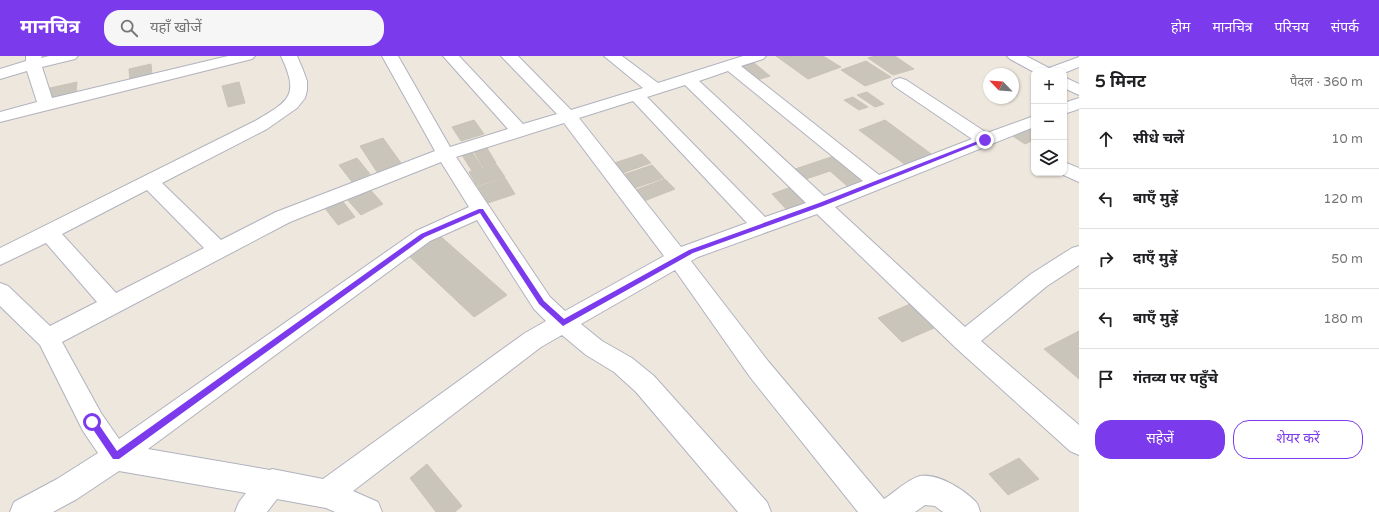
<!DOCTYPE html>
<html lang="hi">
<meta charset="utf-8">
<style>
:root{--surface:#fff;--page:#f6f6f6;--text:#202124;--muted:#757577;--line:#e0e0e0;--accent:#7c3aed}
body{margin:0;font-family:"Varela Round","Noto Sans Devanagari",sans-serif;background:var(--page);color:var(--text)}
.controls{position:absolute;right:12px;top:12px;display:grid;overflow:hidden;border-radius:8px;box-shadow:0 1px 3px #0004}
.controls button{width:36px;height:36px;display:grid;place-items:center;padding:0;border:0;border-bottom:1px solid var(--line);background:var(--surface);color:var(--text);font:20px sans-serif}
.compass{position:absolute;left:983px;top:12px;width:36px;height:36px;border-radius:50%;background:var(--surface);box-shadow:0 1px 3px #0004;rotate:295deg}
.stop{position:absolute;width:12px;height:12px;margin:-9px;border:3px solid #7c3aed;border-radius:50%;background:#fff}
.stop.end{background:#7c3aed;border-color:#fff;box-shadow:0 1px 4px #0008}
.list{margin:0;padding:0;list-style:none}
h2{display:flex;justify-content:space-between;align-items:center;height:52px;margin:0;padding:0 16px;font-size:17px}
h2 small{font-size:13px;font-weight:400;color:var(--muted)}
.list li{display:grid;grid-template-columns:26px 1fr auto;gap:12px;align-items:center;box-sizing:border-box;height:60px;padding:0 16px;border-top:1px solid var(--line)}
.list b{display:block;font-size:15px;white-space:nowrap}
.list em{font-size:13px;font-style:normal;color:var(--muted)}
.actions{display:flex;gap:8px;padding:12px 16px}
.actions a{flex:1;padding:9px 0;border:1px solid var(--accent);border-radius:16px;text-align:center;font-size:14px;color:var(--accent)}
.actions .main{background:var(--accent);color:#fff}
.icon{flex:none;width:22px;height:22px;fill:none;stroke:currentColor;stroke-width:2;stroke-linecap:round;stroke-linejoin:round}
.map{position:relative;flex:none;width:1079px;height:456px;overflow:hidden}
header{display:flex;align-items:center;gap:24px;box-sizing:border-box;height:56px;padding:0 20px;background:var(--accent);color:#fff}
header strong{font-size:19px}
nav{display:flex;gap:22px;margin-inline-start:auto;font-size:14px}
.search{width:280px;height:36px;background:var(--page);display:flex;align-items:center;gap:10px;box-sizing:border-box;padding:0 14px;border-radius:16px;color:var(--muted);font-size:15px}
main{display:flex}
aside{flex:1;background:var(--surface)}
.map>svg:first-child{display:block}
.building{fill:#c9c5bb;stroke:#c9c4b6}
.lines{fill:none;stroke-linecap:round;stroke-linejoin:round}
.minor-casing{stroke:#b1b2bf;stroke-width:2}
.minor{fill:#fff;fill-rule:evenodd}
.route{fill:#7c3aed}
</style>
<header>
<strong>मानचित्र</strong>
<div class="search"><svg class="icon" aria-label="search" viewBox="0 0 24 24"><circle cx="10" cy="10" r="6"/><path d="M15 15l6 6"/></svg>यहाँ खोजें</div>
<nav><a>होम</a><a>मानचित्र</a><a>परिचय</a><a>संपर्क</a></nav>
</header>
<main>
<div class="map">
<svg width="1079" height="456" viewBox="0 0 1079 456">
<rect width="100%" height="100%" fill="#ede7dd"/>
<!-- building -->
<g class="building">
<polygon points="776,0 823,0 841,11 808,23"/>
<polygon points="875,0 895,0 914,13 893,19 868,2"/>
<polygon points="866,5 891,21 865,30 841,14"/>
<polygon points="753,6 770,20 754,25 737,11"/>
<polygon points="151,8 152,19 130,24 129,13"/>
<polygon points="77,26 76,37 45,44 45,33"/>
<polygon points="239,26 245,47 228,51 222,30"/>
<polygon points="867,36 884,48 875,51 857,39"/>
<polygon points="853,41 868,51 859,54 844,44"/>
<polygon points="474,64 484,78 461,85 452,71"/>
<polygon points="885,64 934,100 907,110 859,74"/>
<polygon points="1024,70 1034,76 1034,84 1025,88 1008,77"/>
<polygon points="383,82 401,107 377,116 360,90"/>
<polygon points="487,92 496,107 483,111 474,96"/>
<polygon points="472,96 482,111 472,115 462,99"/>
<polygon points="642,98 651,107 617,119 608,109"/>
<polygon points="834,100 868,128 852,134 830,115 800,125 789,115"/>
<polygon points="357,102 370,118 352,126 339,109"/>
<polygon points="496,108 505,121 477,130 469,116"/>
<polygon points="652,109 664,122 629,134 617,121"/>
<polygon points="505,122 515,138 488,147 478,131"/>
<polygon points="665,123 675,133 639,147 630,136"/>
<polygon points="367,130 383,148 361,159 344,140"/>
<polygon points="791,131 808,148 788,155 772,138"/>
<polygon points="341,143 355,161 338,169 324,151"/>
<polygon points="439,179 507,239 474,261 407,198"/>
<polygon points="910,248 934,272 902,286 878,262"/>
<polygon points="1079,275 1079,323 1044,293"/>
<polygon points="1019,402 1039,423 1008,439 989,418"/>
<polygon points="427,408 462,450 455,456 436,456 410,422"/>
</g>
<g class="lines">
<!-- minor casing -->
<g class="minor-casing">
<g id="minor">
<polygon points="26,0 42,0 41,2 49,0 78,0 75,3 42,11 52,42 228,0 255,0 252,3 0,66 0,56 37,46 27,15 0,23 0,13 26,5"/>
<path d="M281,0H297L303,14L307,25V34L305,42L297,52L267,73L162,127L221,184L276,156L435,95L382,0H398L450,91L508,73L443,0H459L523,68L557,58L501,0H518L571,54L643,32L604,0H622L658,27L743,0H766L763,3L741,10L879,119L972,83L894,30L892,27L894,24L900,22L906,24L987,77L1034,60V71L835,151L965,271L1031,218L1072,192L1079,190V209L1047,230L981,285L1079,369V399L1070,395L956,292L817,158L698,201L691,205L768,305L884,443C895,436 908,423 920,420C938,417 963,433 975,445C978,448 979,452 980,456H943L935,450L925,449L915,456H858L750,321L675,214L581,268L602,285L632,302L654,320L767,446L771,456H738L636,336L614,316L586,299L562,279L541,291L353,435L378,446L382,456H335L326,452L277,443L267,456H235L239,446L246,437L119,415L77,443L53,456H10L14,446L57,423L98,397L83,375L40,289L0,250V227L8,230L50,270L97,246L46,187L0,209V192L255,65C289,45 300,40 281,0ZM728,15L863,125L824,140L699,25ZM685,29L806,147L765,161L647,41ZM633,45L747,167L681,191L579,62ZM564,67L664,200L565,255L550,241L456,101ZM441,106L469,151L416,175L119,383L101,357L62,286L290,166ZM147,134L204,192L116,237L62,178ZM477,164L534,253L546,265L525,277L323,423L272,413L270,414L148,393L430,185Z"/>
<polygon points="1007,0 1026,0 1049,12 1079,1 1079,11 1064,17 1064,15 1034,15 1034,16 1010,3"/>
<polygon points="1064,21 1079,28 1079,39 1064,32"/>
<polygon points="1079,42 1079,53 1064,58 1064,47"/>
<polygon points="1064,106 1079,112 1079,126 1059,117 1064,117"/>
</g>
</g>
<!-- minor -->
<use href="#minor" class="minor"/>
</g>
<!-- route -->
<polygon class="route" points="983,83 988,84 823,150 693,197 563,270 539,248 480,157 425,181 119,403 113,403 88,366 90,363 95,363 117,395 421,178 479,153 483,153 544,245 564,263 689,194 819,147"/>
</svg>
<div class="controls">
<button>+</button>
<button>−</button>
<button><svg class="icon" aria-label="layers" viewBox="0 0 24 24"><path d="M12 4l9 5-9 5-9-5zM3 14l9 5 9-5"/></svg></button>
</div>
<svg class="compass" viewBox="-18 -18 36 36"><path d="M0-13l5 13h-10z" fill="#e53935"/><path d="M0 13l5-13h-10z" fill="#757577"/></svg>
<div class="stop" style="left:92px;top:366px"></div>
<div class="stop end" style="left:985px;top:84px"></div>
</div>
<aside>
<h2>5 मिनट<small>पैदल · 360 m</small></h2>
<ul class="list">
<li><svg class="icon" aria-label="ahead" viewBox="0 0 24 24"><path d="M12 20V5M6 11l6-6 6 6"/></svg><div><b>सीधे चलें</b></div><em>10 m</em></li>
<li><svg class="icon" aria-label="left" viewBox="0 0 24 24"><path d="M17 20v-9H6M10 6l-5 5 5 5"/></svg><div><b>बाएँ मुड़ें</b></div><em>120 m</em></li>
<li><svg class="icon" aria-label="right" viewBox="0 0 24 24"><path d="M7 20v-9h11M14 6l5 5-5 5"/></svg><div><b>दाएँ मुड़ें</b></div><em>50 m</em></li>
<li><svg class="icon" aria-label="left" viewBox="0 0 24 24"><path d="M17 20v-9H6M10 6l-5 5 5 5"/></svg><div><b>बाएँ मुड़ें</b></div><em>180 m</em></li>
<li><svg class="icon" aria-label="arrive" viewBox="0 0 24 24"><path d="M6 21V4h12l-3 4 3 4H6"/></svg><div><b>गंतव्य पर पहुँचे</b></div></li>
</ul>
<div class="actions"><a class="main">सहेजें</a><a>शेयर करें</a></div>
</aside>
</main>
